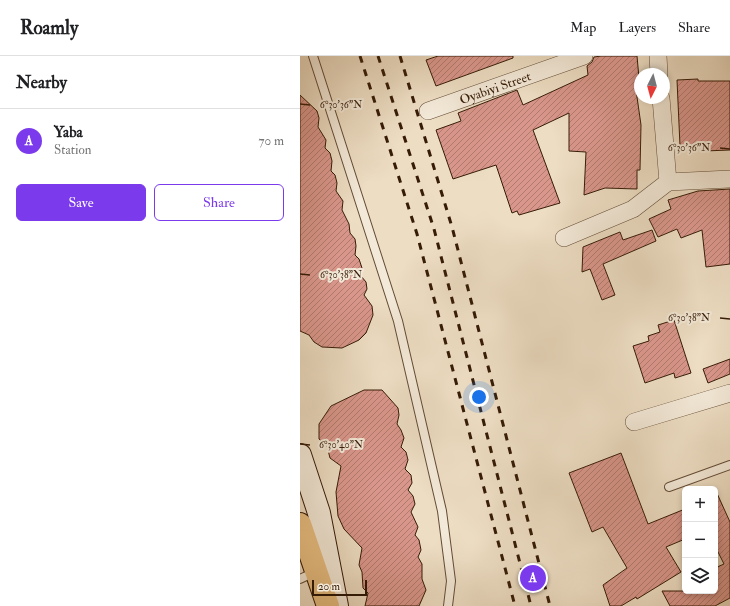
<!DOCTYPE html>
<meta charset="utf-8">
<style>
:root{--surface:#fff;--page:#f2f2f2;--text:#202124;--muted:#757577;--line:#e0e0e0;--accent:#7c3aed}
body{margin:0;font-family:"IM FELL Double Pica",serif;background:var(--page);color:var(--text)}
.controls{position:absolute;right:12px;bottom:12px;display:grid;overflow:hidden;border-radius:6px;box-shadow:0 2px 6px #0003}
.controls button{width:36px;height:36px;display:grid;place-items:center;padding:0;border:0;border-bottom:1px solid var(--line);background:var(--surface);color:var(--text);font:20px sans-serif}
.compass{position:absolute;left:334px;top:12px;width:36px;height:36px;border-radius:50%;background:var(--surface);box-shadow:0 2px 6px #0003;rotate:186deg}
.scale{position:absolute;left:12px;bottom:10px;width:55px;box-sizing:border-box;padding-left:4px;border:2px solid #361b07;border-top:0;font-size:11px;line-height:14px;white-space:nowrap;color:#361b07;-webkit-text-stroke:3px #f3e9d8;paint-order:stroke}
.you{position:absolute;left:179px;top:341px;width:14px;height:14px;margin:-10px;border:3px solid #fff;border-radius:50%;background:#1a73e8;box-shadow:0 0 0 6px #1a73e833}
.badge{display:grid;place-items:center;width:26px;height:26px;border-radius:50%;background:var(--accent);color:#fff;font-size:13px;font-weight:700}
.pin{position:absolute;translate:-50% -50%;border:2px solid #fff;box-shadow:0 1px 4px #0006}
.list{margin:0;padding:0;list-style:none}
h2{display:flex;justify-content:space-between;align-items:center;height:52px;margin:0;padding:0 16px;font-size:17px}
h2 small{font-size:13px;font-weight:400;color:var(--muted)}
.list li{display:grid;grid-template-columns:26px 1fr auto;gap:12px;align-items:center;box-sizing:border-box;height:64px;padding:0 16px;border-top:1px solid var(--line)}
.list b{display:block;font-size:15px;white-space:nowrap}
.list p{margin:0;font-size:13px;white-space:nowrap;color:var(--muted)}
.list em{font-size:13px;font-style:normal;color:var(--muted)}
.actions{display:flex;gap:8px;padding:12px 16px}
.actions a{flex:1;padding:9px 0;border:1px solid var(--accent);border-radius:6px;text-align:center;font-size:14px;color:var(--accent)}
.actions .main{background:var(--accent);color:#fff}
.icon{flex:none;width:22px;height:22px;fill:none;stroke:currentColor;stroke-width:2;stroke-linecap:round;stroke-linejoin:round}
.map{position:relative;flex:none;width:430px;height:550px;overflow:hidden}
header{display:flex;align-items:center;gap:24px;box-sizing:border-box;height:56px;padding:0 20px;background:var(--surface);border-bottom:1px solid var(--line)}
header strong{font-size:19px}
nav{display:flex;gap:22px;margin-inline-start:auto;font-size:14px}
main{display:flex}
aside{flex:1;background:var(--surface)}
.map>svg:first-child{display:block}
.building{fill:url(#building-hatch);stroke:#361b07}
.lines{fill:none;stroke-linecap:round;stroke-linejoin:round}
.service-casing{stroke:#644c36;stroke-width:10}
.minor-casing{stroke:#644c36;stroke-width:18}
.secondary-casing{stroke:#361b07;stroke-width:24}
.primary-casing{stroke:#361b07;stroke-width:24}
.service{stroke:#f3e9d8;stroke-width:8}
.minor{stroke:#f3e9d8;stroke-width:17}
.secondary{stroke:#f3e9d8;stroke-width:22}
.primary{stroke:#e6be82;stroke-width:22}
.rail{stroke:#361b07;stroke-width:3;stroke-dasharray:7 7;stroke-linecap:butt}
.ticks{fill:none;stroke:#361b07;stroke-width:1.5}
.labels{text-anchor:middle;stroke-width:4;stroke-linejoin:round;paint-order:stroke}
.street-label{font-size:13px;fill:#361b07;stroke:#f3e9d8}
.ticks-label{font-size:10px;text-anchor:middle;fill:#361b07;stroke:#f3e9d8;stroke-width:4;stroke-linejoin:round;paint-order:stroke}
</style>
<header>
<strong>Roamly</strong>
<nav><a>Map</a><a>Layers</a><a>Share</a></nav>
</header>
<main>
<aside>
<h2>Nearby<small></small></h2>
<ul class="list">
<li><span class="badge">A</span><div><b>Yaba</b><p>Station</p></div><em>70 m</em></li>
</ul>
<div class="actions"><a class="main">Save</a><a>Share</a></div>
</aside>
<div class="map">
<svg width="430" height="550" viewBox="0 0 430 550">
<defs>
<pattern id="building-hatch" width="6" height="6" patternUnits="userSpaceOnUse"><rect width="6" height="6" fill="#d9968b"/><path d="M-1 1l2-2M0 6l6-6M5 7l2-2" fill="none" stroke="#b17a70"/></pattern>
</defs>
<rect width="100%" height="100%" fill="#edddc3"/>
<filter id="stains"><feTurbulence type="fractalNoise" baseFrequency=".005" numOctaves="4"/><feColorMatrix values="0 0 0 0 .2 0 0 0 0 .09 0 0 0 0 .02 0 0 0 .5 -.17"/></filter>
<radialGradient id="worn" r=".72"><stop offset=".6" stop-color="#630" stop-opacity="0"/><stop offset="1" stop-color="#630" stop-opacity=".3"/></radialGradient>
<!-- building -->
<g class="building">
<polygon points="138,0 213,0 213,2 136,30 126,4"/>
<polygon points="301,0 337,0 340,33 336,34 341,69 340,114 337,114 337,133 305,132 284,139 286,96 269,95 269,57 233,74 260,147 219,159 217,155 212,157 196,109 153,123 136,74 161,65 158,57 217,34 223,49 288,19 287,10 292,6 294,1"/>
<polygon points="398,23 398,25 430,25 430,94 404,95 404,89 380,90 377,24"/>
<polygon points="0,39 17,55 19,62 18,71 26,84 25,92 30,97 32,105 31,115 35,119 37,127 36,135 43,145 42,154 49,168 50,177 55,183 56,190 55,199 59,203 62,212 61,220 66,226 67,233 64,239 72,250 73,259 66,277 59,284 42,292 22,291 14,286 9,279 0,275"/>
<polygon points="430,133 430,208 406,211 402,174 381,182 377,173 358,181 349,163 371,153 368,144 398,135"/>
<polygon points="352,174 356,185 303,208 315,239 302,244 290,213 282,216 283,191 320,176 323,184"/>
<polygon points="374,264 391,317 375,322 374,317 345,327 333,290 349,285 348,280 360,276 358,269"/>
<polygon points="430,303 430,318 408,327 403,313"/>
<polygon points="64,334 82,334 98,352 99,359 97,368 101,374 104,382 101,391 106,396 108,404 105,413 111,419 112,427 108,434 113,440 115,448 111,456 118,471 115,479 119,484 121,494 118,501 122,508 122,523 126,534 119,550 65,550 68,537 63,532 62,516 59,509 62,492 44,473 38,460 36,436 41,410 30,402 27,390 19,383 19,368 31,350"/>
<polygon points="321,397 348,468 385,453 385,483 366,491 381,516 337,543 336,541 321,550 310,550 303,529 327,512 303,471 292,476 269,417"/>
<polygon points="415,433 430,466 430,542 415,550 370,550 362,535 415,535 415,512 424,508 415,490"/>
</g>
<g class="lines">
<!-- service casing -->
<g class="service-casing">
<g id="service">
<polyline points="13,0 98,265 142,455 151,525 148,550"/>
<polyline points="369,431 430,409"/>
<polyline points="0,523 15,516"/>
</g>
</g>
<!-- minor casing -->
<g class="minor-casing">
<g id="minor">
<polyline points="358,0 359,18"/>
<polyline points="361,42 368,126"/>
<path id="s1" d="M128,55L284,0"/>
<polyline points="368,126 430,123"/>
<polyline points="264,182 333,153 368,126"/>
<polyline points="334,366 430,337"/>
</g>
</g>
<!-- secondary casing -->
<g class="secondary-casing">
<polyline id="secondary" points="0,399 19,457 37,550"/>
</g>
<!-- primary casing -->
<g class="primary-casing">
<polyline id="primary" points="0,468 28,550"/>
</g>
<!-- service -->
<use href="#service" class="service"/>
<!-- minor -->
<use href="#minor" class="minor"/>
<!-- secondary -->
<use href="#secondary" class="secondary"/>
<!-- primary -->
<use href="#primary" class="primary"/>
<!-- rail -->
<g class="rail">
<polyline points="60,0 117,178 215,550"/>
<polyline points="78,0 134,173 231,550"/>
<polyline points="100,0 152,171 250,550"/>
</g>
</g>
<!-- ticks -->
<path class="ticks" d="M0,48L10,49M420,92L430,93M0,218L10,219M420,262L430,263M0,388L10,389"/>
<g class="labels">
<!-- street labels -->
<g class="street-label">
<text dy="5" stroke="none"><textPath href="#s1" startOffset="71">Oyabiyi Street</textPath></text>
</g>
</g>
<g class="ticks-label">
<text x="41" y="52">6°30'36"N</text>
<text x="389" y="95">6°30'36"N</text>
<text x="41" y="222">6°30'38"N</text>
<text x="389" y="265">6°30'38"N</text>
<text x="41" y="392">6°30'40"N</text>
</g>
<rect width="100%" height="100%" filter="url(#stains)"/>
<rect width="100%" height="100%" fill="url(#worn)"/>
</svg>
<div class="controls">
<button>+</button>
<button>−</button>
<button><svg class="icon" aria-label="layers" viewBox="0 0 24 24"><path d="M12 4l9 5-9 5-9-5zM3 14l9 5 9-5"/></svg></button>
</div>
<svg class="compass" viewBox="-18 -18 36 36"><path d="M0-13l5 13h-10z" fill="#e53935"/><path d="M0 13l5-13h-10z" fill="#757577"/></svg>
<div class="scale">20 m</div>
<div class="you"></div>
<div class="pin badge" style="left:233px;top:522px">A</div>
</div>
</main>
